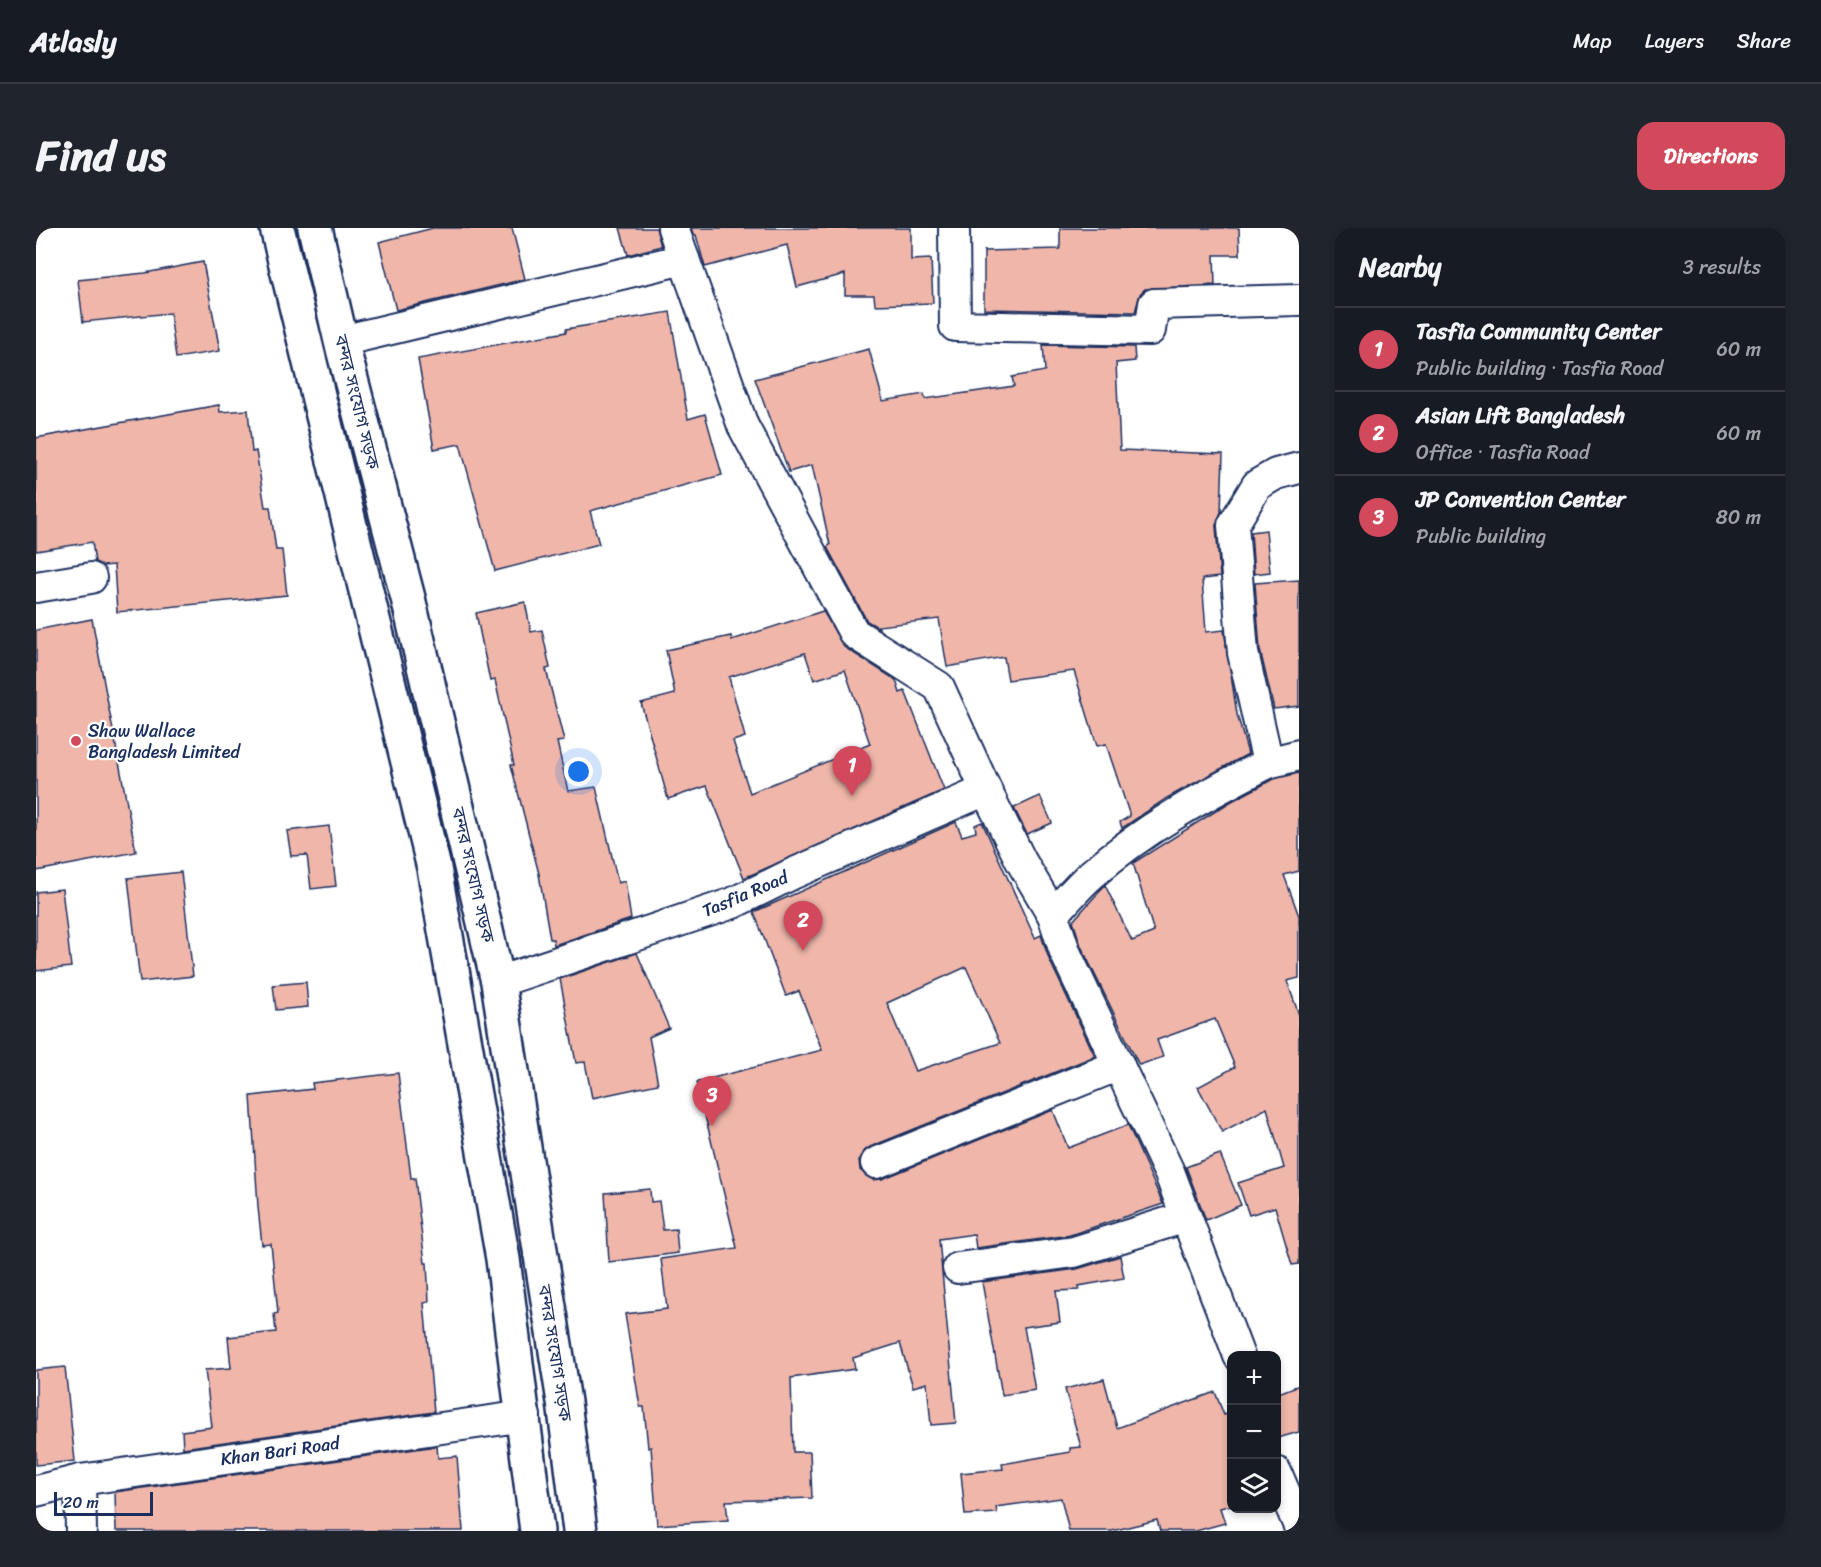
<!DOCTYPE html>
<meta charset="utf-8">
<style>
:root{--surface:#171b24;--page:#20242c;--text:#f1f3f6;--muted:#9ea1a6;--line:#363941;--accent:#d1495b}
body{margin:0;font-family:Sriracha,"Noto Sans Bengali",sans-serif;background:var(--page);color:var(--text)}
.controls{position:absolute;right:18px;bottom:18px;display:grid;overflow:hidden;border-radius:12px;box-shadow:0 3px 9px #0003}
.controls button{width:54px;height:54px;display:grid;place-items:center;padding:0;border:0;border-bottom:2px solid var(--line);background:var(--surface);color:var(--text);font:30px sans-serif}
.scale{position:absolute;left:18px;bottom:15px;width:99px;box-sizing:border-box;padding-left:6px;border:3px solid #1b2f5e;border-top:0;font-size:16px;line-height:21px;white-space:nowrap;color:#1b2f5e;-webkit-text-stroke:4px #fff;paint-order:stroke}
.you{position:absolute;left:543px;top:544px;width:21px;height:21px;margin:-15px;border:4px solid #fff;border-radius:50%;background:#1a73e8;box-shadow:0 0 0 9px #1a73e833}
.badge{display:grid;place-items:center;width:39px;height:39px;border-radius:50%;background:var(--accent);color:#fff;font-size:20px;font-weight:700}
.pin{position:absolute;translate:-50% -50px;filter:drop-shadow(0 2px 3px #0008)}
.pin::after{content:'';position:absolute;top:32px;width:21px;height:18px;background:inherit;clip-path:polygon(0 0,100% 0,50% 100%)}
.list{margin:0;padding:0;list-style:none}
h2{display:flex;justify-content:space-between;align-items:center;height:78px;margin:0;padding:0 24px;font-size:26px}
h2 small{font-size:20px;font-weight:400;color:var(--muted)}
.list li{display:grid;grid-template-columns:39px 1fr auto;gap:18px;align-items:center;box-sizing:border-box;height:84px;padding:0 24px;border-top:2px solid var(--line)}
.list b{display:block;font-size:22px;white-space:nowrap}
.list p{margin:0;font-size:20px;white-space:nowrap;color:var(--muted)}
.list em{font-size:20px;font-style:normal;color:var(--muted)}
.icon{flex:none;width:33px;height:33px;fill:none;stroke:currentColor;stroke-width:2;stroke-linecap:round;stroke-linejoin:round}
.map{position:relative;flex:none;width:1263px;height:1303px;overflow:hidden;border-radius:18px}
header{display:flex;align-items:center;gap:36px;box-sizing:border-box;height:84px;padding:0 30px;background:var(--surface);border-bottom:2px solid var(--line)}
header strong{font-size:28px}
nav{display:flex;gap:33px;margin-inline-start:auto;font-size:21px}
.intro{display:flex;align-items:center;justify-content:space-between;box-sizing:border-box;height:144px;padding:0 36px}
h1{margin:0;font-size:42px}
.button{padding:15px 27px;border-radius:18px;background:var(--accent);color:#fff;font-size:21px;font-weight:700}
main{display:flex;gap:36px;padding:0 36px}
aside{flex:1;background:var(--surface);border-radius:18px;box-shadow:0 3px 9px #0003}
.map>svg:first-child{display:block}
.building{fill:#f0b6aa;stroke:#1b2f5e;stroke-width:1.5;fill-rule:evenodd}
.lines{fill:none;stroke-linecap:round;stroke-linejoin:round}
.minor-casing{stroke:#1b2f5e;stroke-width:34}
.trunk-casing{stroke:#1b2f5e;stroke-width:38}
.minor{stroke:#fff;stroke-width:30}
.trunk{stroke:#fff;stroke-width:33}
.poi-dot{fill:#d1495b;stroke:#fff;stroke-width:2}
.labels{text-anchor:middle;stroke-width:4.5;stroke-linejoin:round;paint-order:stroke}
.street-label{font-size:18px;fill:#1b2f5e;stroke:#fff}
.poi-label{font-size:18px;fill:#1b2f5e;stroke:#fff;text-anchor:start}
</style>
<header>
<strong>Atlasly</strong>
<nav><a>Map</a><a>Layers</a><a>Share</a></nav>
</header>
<div class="intro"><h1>Find us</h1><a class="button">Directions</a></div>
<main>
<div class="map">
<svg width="1263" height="1303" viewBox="0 0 1263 1303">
<rect width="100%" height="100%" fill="#fff"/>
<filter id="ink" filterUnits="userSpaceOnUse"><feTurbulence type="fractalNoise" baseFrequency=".0167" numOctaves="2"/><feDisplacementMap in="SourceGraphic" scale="12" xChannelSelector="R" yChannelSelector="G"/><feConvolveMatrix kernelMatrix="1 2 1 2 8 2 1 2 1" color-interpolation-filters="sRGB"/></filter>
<g filter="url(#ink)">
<!-- building -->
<g class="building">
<polygon points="397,0 476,0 489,51 360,82 343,14"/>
<polygon points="584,0 620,0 625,18 592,27"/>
<polygon points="655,0 875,0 875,32 895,31 897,75 839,77 838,67 809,67 809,46 761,59 751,17 669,39 660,7 658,8"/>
<polygon points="1024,0 1203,0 1204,27 1178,27 1179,57 1109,61 1104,66 1099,84 948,81 948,23 1024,21"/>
<polygon points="167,34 184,123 140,130 134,85 47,94 42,52 109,45"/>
<polygon points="634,84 652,191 669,186 686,247 554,283 563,316 459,343 424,216 398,221 382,131 530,104 530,101"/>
<polygon points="1007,117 1098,119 1099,133 1080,135 1084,222 1187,226 1185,284 1180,298 1184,349 1166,351 1170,404 1188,402 1201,486 1212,526 1131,570 1086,600 1084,594 1094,588 1070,516 1061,518 1038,443 972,452 968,429 911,439 903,391 842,398 843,400 831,393 791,319 794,317 776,237 753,244 719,151 833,121 847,173 888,166 889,171 978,158 976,149 1009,143"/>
<polygon points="183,177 184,184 212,182 216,224 220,223 229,279 234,279 240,322 246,322 251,367 81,384 78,337 67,338 59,334 56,314 0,323 0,210"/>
<polygon points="1230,302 1234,344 1218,346 1215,304"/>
<polygon points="1263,352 1263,478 1238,481 1224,422 1219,355"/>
<polygon points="489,374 495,404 506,402 514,440 510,441 528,513 521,514 532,563 560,559 582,655 589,653 595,691 518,717 517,711 514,711 503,646 475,537 478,537 459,452 454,453 440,385"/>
<path d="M787,383L808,419L860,452L864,465L869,463L908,562L708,650L671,558L632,571L605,475L639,466L630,422L695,408L696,412ZM769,425L778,452L809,442L834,516L714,565L697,513L709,509L693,449Z"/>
<polygon points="56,391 100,624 0,643 0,402"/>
<polygon points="1263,545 1263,643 1248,647 1263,688 1263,750 1251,753 1263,787 1263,1036 1256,1037 1239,979 1213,987 1202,955 1248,940 1231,880 1186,904 1162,859 1199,839 1179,791 1121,812 1127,829 1103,837 1045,718 1037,693 1069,657 1096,713 1118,704 1097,635 1194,574 1238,551"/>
<polygon points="1004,568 1016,595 991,606 978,580"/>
<path d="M920,594L926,608L940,604L939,597L946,594L999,710L1005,707L1013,731L1059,828L834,919L827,924L823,932L824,942L837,952L846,951L1017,882L1032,920L1092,897L1127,976L1034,1007L940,1020L938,1006L903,1011L920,1195L895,1197L891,1155L877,1159L864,1115L817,1130L819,1141L755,1150L757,1224H774L776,1270L690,1273L692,1292L621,1297L615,1219L612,1220L608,1179H604L589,1086L631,1081L625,1031L701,1020L661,854L786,822L763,763L750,768L718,684ZM930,739L964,815L879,843L851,775Z"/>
<polygon points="293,598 300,658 275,661 271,627 255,628 251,603"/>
<polygon points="145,644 157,748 104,754 92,650"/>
<polygon points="26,661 35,739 0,743 0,664"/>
<polygon points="601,725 633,800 613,809 622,856 556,870 549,834 540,835 524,751"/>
<polygon points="270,754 272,779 240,782 237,757"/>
<polygon points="362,845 375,950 379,950 389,1035 391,1035 393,1074 388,1075 398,1184 147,1220 146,1203 176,1199 169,1142 195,1140 192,1109 240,1104 238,1086 242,1085 235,1016 226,1017 222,979 215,868 277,861 276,855"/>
<polygon points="1184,926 1205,977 1170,992 1150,939"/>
<polygon points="614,961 615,974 623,973 627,1002 640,1001 642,1025 573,1034 569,965"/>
<polygon points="1084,1028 1088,1050 1043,1058 1043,1062 1020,1063 1024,1094 988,1099 999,1162 966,1167 946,1054 1041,1041"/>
<polygon points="29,1139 39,1233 0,1237 0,1142"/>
<polygon points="1068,1151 1081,1200 1179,1164 1188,1187 1196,1184 1196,1277 1184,1280 1189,1295 1160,1303 1124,1303 1121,1292 1076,1303 1033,1303 1025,1270 960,1279 961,1285 929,1287 925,1245 967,1241 966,1236 1034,1224 1034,1220 1045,1219 1029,1161"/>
<polygon points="1263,1157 1263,1204 1242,1210 1240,1166"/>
<polygon points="401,1218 402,1230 421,1228 427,1303 80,1303 79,1264"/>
</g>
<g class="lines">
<!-- minor casing -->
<g class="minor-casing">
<g id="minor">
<polyline points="637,0 707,198 818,405 903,459 950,562 985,633 1017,687 1029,724 1134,946 1203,1128"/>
<polyline points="918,0 919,98 1114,102 1118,76 1263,72"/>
<polyline points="305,113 648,31"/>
<polyline points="0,359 55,350"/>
<polyline points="1232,535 1263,527"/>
<path d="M1017,687C1030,673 1042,658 1056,646C1107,601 1171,566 1232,535L1207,425L1197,297L1221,257L1240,246L1263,240"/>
<polyline points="462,754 697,675 756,646 950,562"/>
<polyline points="840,935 1083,837"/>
<polyline points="922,1040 1038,1024 1150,989"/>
<polyline points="1240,1244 1263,1298"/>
<polyline points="44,1252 45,1303"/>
<polyline points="0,1263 44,1252 489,1188"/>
</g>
</g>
<!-- trunk casing -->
<g class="trunk-casing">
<g id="trunk">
<polyline points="241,0 398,640 467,1031 501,1303"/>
<polyline points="279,0 305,113 372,370 462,754 528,1174 544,1303"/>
</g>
</g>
<!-- minor -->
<use href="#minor" class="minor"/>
<!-- trunk -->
<use href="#trunk" class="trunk"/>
</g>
</g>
<!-- markers -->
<circle class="poi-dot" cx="40" cy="513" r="6"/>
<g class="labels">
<!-- street labels -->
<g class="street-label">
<text transform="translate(321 174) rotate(76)" y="6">বন্দর সংযোগ সড়ক</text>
<text transform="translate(437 647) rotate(77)" y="6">বন্দর সংযোগ সড়ক</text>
<text transform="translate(709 666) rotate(-23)" y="6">Tasfia Road</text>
<text transform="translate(519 1125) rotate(81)" y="6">বন্দর সংযোগ সড়ক</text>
<text transform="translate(244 1223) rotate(-8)" y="6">Khan Bari Road</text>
</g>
<!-- poi labels -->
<g class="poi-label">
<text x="52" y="509">Shaw Wallace<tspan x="52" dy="21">Bangladesh Limited</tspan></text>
</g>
</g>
</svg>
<div class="controls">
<button>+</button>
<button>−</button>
<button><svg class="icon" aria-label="layers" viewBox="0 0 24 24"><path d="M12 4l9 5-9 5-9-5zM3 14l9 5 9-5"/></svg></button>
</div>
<div class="scale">20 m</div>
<div class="you"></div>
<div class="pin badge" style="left:816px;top:568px">1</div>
<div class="pin badge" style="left:767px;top:723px">2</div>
<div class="pin badge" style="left:676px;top:898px">3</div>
</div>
<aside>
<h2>Nearby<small>3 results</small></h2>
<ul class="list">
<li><span class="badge">1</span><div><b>Tasfia Community Center</b><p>Public building · Tasfia Road</p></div><em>60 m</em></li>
<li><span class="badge">2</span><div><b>Asian Lift Bangladesh</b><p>Office · Tasfia Road</p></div><em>60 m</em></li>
<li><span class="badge">3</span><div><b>JP Convention Center</b><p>Public building</p></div><em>80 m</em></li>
</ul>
</aside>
</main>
